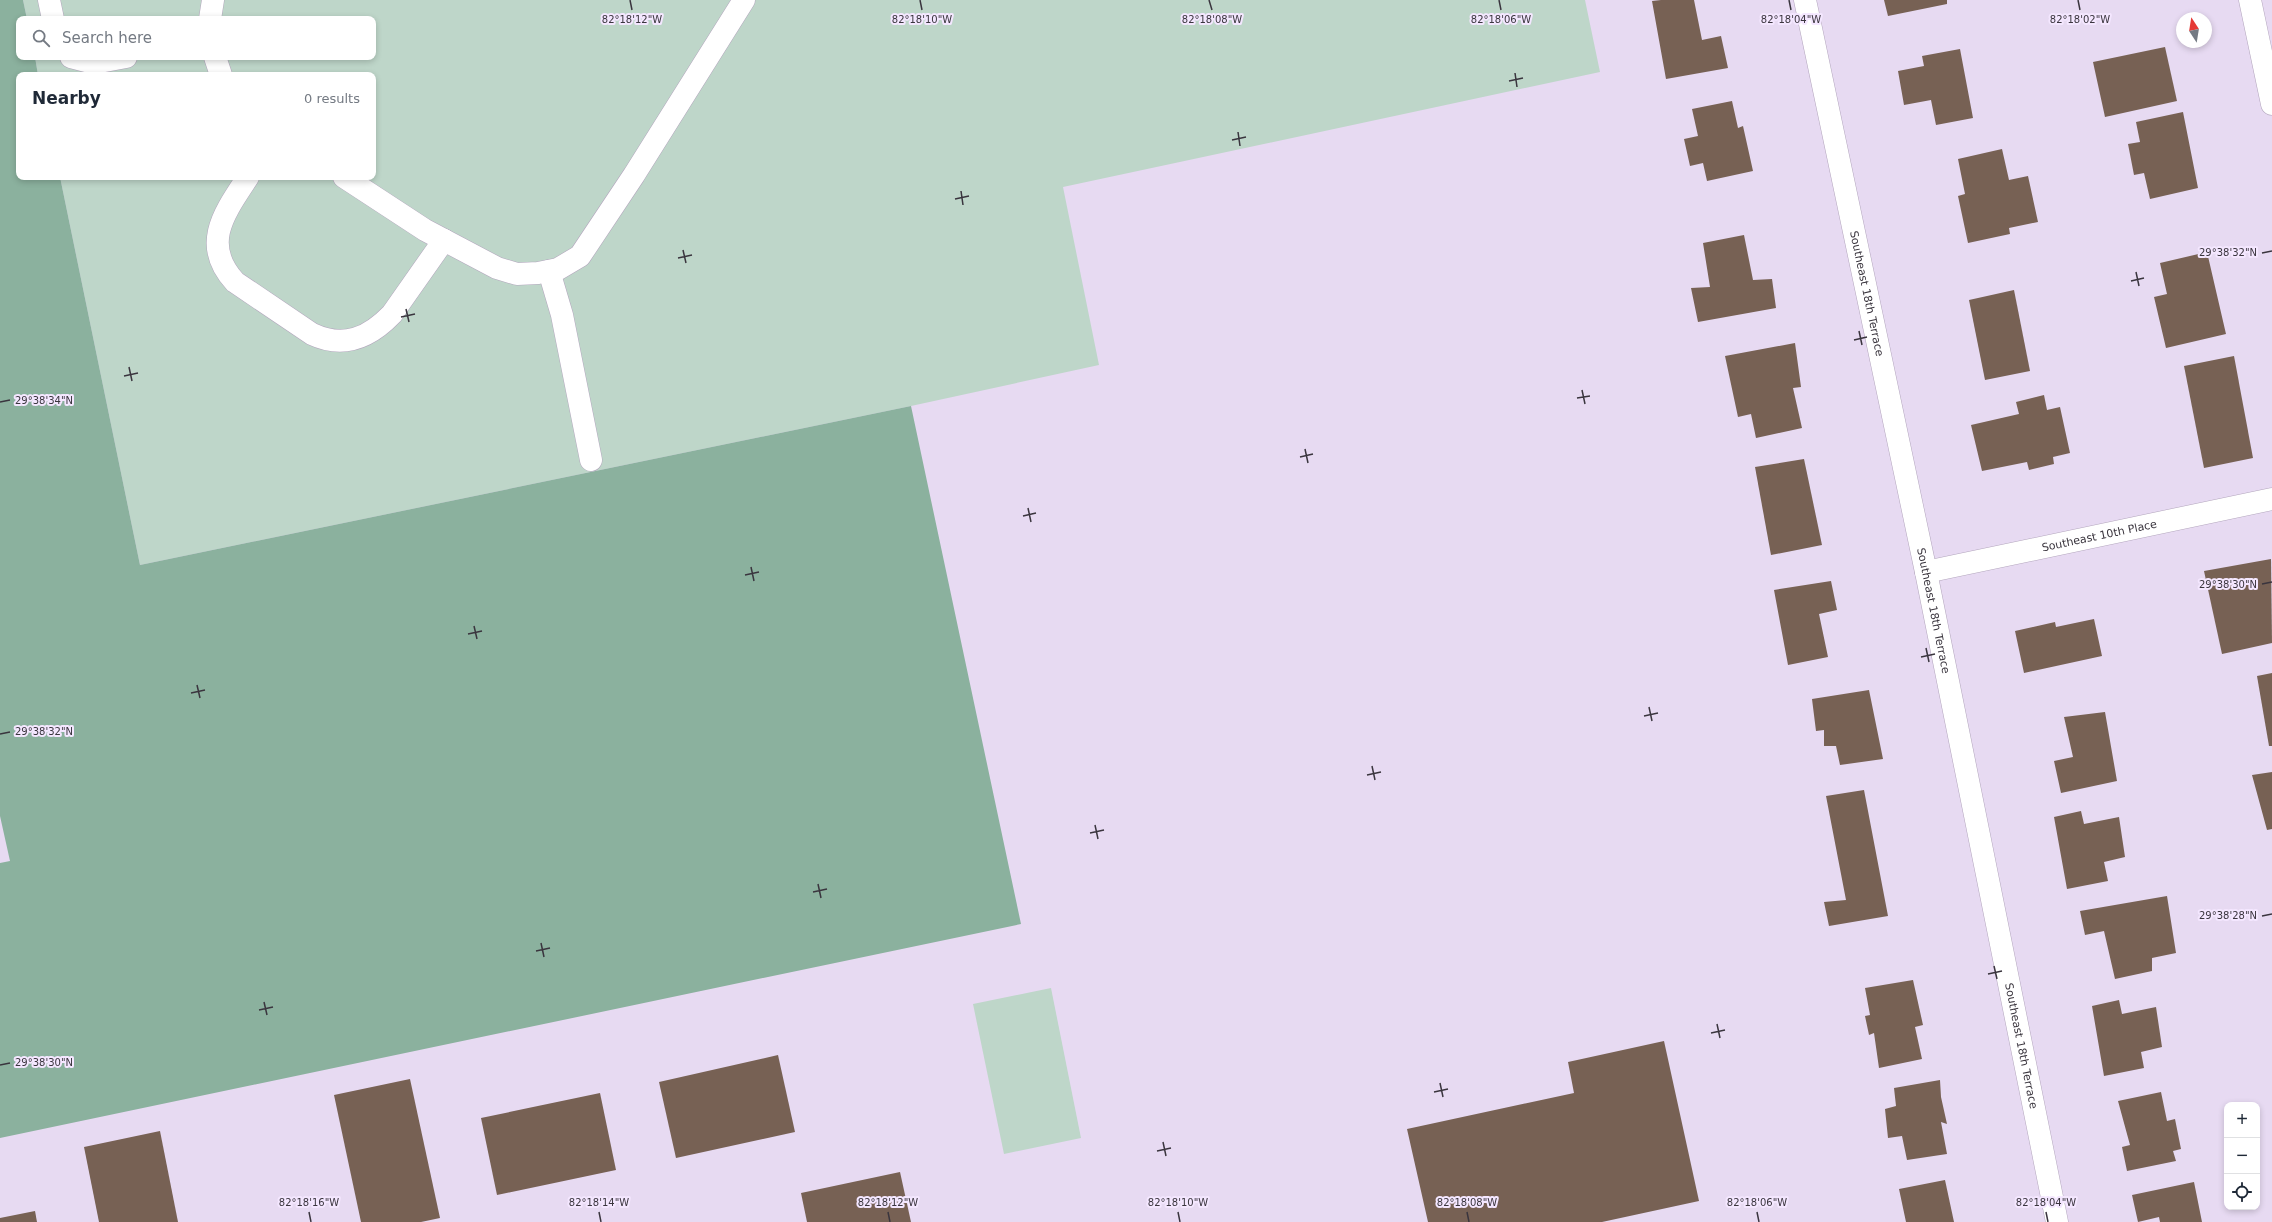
<!DOCTYPE html>
<meta charset="utf-8">
<style>
:root{--surface:#fff;--page:#f6f6f7;--text:#1f2937;--muted:#747a83;--line:#e0e1e3}
body{margin:0;font-family:"DejaVu Sans",sans-serif;background:var(--page);color:var(--text)}
.controls{position:absolute;right:12px;bottom:12px;display:grid;overflow:hidden;border-radius:8px;box-shadow:0 2px 6px #0003}
.controls button{width:36px;height:36px;display:grid;place-items:center;padding:0;border:0;border-bottom:1px solid var(--line);background:var(--surface);color:var(--text);font:20px sans-serif}
.compass{position:absolute;left:2176px;top:12px;width:36px;height:36px;border-radius:50%;background:var(--surface);box-shadow:0 2px 6px #0003;rotate:348deg}
.list{margin:0;padding:0;list-style:none}
h2{display:flex;justify-content:space-between;align-items:center;height:52px;margin:0;padding:0 16px;font-size:17px}
h2 small{font-size:13px;font-weight:400;color:var(--muted)}
.icon{flex:none;width:22px;height:22px;fill:none;stroke:currentColor;stroke-width:2;stroke-linecap:round;stroke-linejoin:round}
.map{position:relative;flex:none;width:2272px;height:1222px;overflow:hidden}
.search{position:absolute;background:var(--surface);box-shadow:0 2px 6px #0003;left:16px;top:16px;width:360px;height:44px;display:flex;align-items:center;gap:10px;box-sizing:border-box;padding:0 14px;border-radius:8px;color:var(--muted);font-size:15px}
.panel{position:absolute;background:var(--surface);box-shadow:0 2px 6px #0003;left:16px;top:72px;width:360px;height:108px;border-radius:8px}
.map>svg:first-child{display:block}
.green{fill:#bed6c9}
.forest{fill:#8bb19e}
.building{fill:#776154}
.lines{fill:none;stroke-linecap:round;stroke-linejoin:round}
.minor-casing{stroke:#b3a6bd;stroke-width:23}
.minor{stroke:#fff;stroke-width:22}
.ticks{fill:none;stroke:#3a353e;stroke-width:1.5}
.labels{text-anchor:middle;stroke-width:4;stroke-linejoin:round;paint-order:stroke}
.street-label{font-size:11px;fill:#3a353e;stroke:#f4e7ff}
.ticks-label{font-size:10px;text-anchor:middle;fill:#3a353e;stroke:#f4e7ff;stroke-width:4;stroke-linejoin:round;paint-order:stroke}
</style>
<div class="map">
<svg width="2272" height="1222" viewBox="0 0 2272 1222">
<rect width="100%" height="100%" fill="#e7daf2"/>
<!-- green -->
<g class="green">
<polygon points="23,0 1585,0 1600,72 1063,187 1099,365 911,406 140,565 60,177 373,177 373,75 38,75 35,57 373,57 373,19 27,19"/>
<polygon points="1051,988 1081,1138 1004,1154 973,1004"/>
</g>
<!-- forest -->
<polygon class="forest" points="0,0 23,0 27,19 19,19 19,57 35,57 38,75 19,75 19,177 60,177 140,565 911,406 1021,924 0,1138 0,863 10,861 0,816"/>
<!-- building -->
<g class="building">
<polygon points="1661,0 1694,0 1702,40 1721,36 1728,68 1666,79 1652,1"/>
<polygon points="1884,0 1947,0 1947,4 1888,16"/>
<polygon points="2165,47 2177,101 2105,117 2093,62"/>
<polygon points="1960,49 1973,118 1936,125 1931,100 1904,105 1898,71 1924,66 1922,56"/>
<polygon points="1732,101 1738,128 1743,126 1753,171 1707,181 1703,163 1690,166 1684,139 1698,136 1692,109"/>
<polygon points="2183,112 2198,188 2150,199 2144,173 2134,175 2128,144 2140,142 2136,122"/>
<polygon points="2002,149 2009,180 2028,176 2038,222 2009,228 2010,234 1968,243 1958,196 1965,194 1958,159"/>
<polygon points="1744,235 1753,280 1772,279 1776,308 1698,322 1691,288 1710,287 1703,243"/>
<polygon points="2207,252 2226,334 2166,348 2154,297 2167,294 2160,263"/>
<polygon points="2014,290 2030,371 1985,380 1969,300"/>
<polygon points="1795,343 1801,387 1793,388 1802,428 1756,438 1751,414 1738,417 1725,356"/>
<polygon points="2234,356 2253,458 2204,468 2184,366"/>
<polygon points="2044,395 2047,410 2060,407 2070,453 2053,457 2054,464 2029,470 2027,462 1982,471 1971,425 2019,414 2016,402"/>
<polygon points="1804,459 1822,545 1771,555 1755,467"/>
<polygon points="2271,559 2272,643 2222,654 2204,571"/>
<polygon points="1831,581 1837,610 1819,614 1828,657 1788,665 1774,590"/>
<polygon points="2094,619 2102,656 2024,673 2015,631 2055,622 2056,627"/>
<polygon points="2272,673 2272,746 2269,746 2257,676"/>
<polygon points="1869,690 1883,759 1840,765 1836,746 1824,746 1824,730 1816,731 1812,699"/>
<polygon points="2105,712 2117,781 2061,793 2054,761 2073,757 2064,717"/>
<polygon points="2272,772 2272,829 2267,830 2252,775"/>
<polygon points="1864,790 1888,916 1829,926 1824,902 1846,900 1826,796"/>
<polygon points="2081,811 2084,824 2119,817 2125,857 2104,862 2108,881 2067,889 2054,817"/>
<polygon points="2167,896 2176,953 2152,958 2152,971 2115,979 2104,931 2085,935 2080,911"/>
<polygon points="1913,980 1923,1025 1915,1027 1922,1059 1879,1068 1874,1033 1869,1035 1865,1016 1870,1015 1865,988"/>
<polygon points="2119,1000 2122,1014 2156,1007 2162,1047 2141,1052 2144,1068 2104,1076 2092,1006"/>
<polygon points="1664,1041 1699,1201 1602,1222 1428,1222 1407,1129 1574,1093 1568,1062"/>
<polygon points="778,1055 795,1132 676,1158 659,1082"/>
<polygon points="410,1079 440,1218 421,1222 361,1222 334,1095"/>
<polygon points="1940,1080 1941,1097 1947,1124 1941,1122 1947,1154 1907,1160 1902,1136 1888,1138 1885,1109 1896,1106 1894,1088"/>
<polygon points="2161,1092 2167,1121 2175,1119 2181,1149 2173,1151 2176,1161 2127,1171 2122,1147 2130,1145 2118,1101"/>
<polygon points="600,1093 616,1170 497,1195 481,1118"/>
<polygon points="160,1131 178,1222 99,1222 84,1147"/>
<polygon points="900,1172 911,1222 807,1222 801,1193"/>
<polygon points="1945,1180 1954,1222 1906,1222 1899,1189"/>
<polygon points="2194,1182 2202,1222 2160,1222 2159,1217 2138,1222 2132,1195"/>
<polygon points="35,1211 37,1222 0,1222 0,1218"/>
</g>
<g class="lines">
<!-- minor casing -->
<g class="minor-casing">
<g id="minor">
<polyline points="49,0 53,19"/>
<path id="s1" d="M1805,0L1926,572L2057,1222"/>
<polyline points="2250,0 2272,104"/>
<polyline points="210,19 213,0"/>
<polyline points="71,57 94,63 126,57"/>
<polyline points="215,57 221,75"/>
<path d="M248,177C225,212 200,244 235,282L312,334C344,349 369,338 392,314L444,240"/>
<polyline points="344,177 425,230 497,268 517,274 538,273 558,269 580,256 634,175 744,0"/>
<polyline points="549,271 562,315 591,460"/>
<path id="s2" d="M1926,572L2272,499"/>
</g>
</g>
<!-- minor -->
<use href="#minor" class="minor"/>
</g>
<!-- ticks -->
<path class="ticks" d="M630,0L632,10M920,0L922,10M1209,0L1212,10M1499,0L1501,10M1789,0L1791,10M2078,0L2080,10M1515,73L1517,87M1509,81L1523,78M1238,132L1240,146M1232,140L1246,137M961,191L963,205M955,199L969,196M683,250L686,263M2262,253L2272,251M678,258L692,255M2136,272L2139,286M2131,281L2144,278M406,309L409,322M401,317L415,314M1859,331L1862,345M1854,340L1867,337M129,367L132,381M124,376L138,373M1582,390L1585,404M1577,398L1590,396M0,402L10,400M1305,449L1308,463M1300,457L1313,454M1028,508L1031,522M1023,516L1036,513M751,567L754,581M745,575L759,572M2262,584L2272,582M474,626L477,639M468,634L482,631M1926,648L1929,662M1921,657L1935,654M197,685L200,698M191,693L205,690M1649,707L1652,721M1644,716L1658,713M0,734L10,732M1372,766L1375,780M1367,775L1381,772M1095,825L1098,839M1090,833L1104,830M818,884L821,898M813,892L827,889M2262,916L2272,914M541,943L544,957M536,951L550,948M1994,966L1997,979M1988,974L2002,971M264,1002L267,1015M259,1010L273,1007M1717,1024L1720,1038M1711,1033L1725,1030M0,1065L10,1063M1440,1083L1443,1097M1434,1092L1448,1089M1163,1142L1166,1156M1157,1151L1171,1148M309,1212L311,1222M599,1212L601,1222M888,1212L890,1222M1178,1212L1180,1222M1467,1212L1469,1222M1757,1212L1759,1222M2046,1212L2048,1222"/>
<g class="labels">
<!-- street labels -->
<g class="street-label">
<text dy="4" stroke="none"><textPath href="#s1" startOffset="300">Southeast 18th Terrace</textPath></text>
<text dy="4" stroke="none"><textPath href="#s2" startOffset="177">Southeast 10th Place</textPath></text>
<text dy="4" stroke="none"><textPath href="#s1" startOffset="624">Southeast 18th Terrace</textPath></text>
<text dy="4" stroke="none"><textPath href="#s1" startOffset="1068">Southeast 18th Terrace</textPath></text>
</g>
</g>
<g class="ticks-label">
<text x="632" y="23">82°18'12"W</text>
<text x="922" y="23">82°18'10"W</text>
<text x="1212" y="23">82°18'08"W</text>
<text x="1501" y="23">82°18'06"W</text>
<text x="1791" y="23">82°18'04"W</text>
<text x="2080" y="23">82°18'02"W</text>
<text x="2228" y="256">29°38'32"N</text>
<text x="44" y="404">29°38'34"N</text>
<text x="2228" y="588">29°38'30"N</text>
<text x="44" y="735">29°38'32"N</text>
<text x="2228" y="919">29°38'28"N</text>
<text x="44" y="1066">29°38'30"N</text>
<text x="309" y="1206">82°18'16"W</text>
<text x="599" y="1206">82°18'14"W</text>
<text x="888" y="1206">82°18'12"W</text>
<text x="1178" y="1206">82°18'10"W</text>
<text x="1467" y="1206">82°18'08"W</text>
<text x="1757" y="1206">82°18'06"W</text>
<text x="2046" y="1206">82°18'04"W</text>
</g>
</svg>
<div class="controls">
<button>+</button>
<button>−</button>
<button><svg class="icon" aria-label="locate" viewBox="0 0 24 24"><circle cx="12" cy="12" r="6"/><path d="M12 2v4M12 18v4M2 12h4M18 12h4"/></svg></button>
</div>
<svg class="compass" viewBox="-18 -18 36 36"><path d="M0-13l5 13h-10z" fill="#e53935"/><path d="M0 13l5-13h-10z" fill="#747a83"/></svg>
<div class="search"><svg class="icon" aria-label="search" viewBox="0 0 24 24"><circle cx="10" cy="10" r="6"/><path d="M15 15l6 6"/></svg>Search here</div>
<section class="panel">
<h2>Nearby<small>0 results</small></h2>
<ul class="list">
</ul>
</section>
</div>
